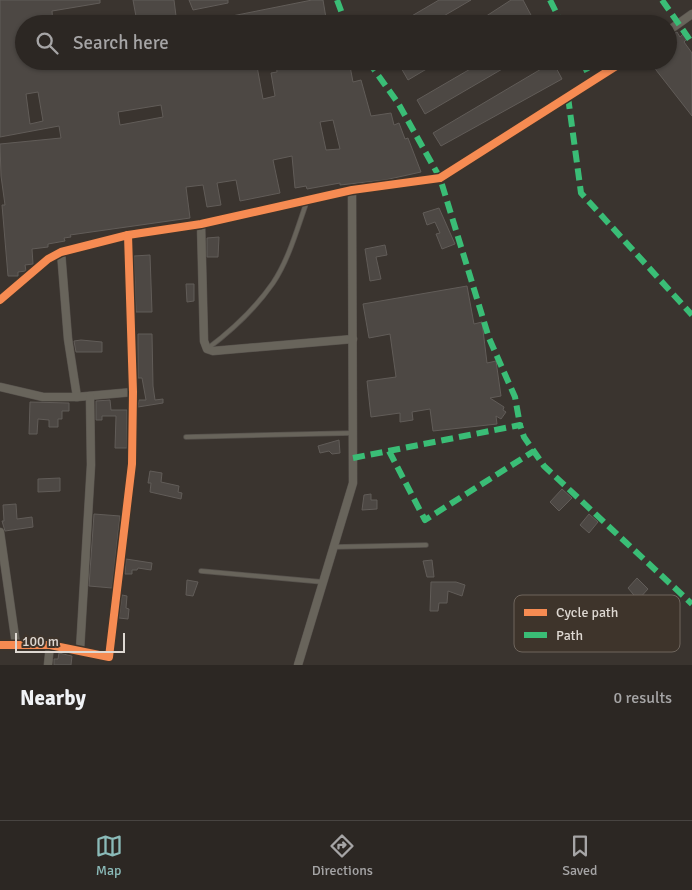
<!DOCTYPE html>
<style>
:root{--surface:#2c2723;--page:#342f2b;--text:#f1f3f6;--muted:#a6a5a6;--line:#484441;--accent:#8bbbb9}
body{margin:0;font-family:Signika,sans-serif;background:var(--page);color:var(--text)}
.scale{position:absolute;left:15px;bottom:12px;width:110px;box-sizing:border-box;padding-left:5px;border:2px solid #ded8d2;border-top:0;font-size:14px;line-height:18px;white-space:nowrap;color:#ded8d2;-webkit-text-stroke:4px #3e342b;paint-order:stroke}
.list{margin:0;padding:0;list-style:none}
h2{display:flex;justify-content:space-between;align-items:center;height:65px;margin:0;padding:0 20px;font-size:21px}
h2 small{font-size:16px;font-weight:400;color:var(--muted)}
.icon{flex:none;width:28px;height:28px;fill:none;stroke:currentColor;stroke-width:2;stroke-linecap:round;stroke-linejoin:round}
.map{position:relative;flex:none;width:692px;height:665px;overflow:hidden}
.search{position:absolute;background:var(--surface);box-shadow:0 1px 4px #0004;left:15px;right:15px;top:15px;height:55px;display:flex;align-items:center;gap:12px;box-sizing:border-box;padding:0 18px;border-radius:28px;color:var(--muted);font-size:19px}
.sheet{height:155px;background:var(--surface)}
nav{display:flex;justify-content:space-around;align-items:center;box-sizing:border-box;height:70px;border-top:1px solid var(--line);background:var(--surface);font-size:14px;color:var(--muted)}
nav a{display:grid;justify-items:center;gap:2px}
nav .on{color:var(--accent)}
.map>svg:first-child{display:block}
.building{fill:#4d4844;stroke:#615c58;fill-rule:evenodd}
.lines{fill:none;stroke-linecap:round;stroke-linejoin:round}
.lane-casing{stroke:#57524d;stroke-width:5.5}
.street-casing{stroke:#57524d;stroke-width:9}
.lane{stroke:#68645b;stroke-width:4}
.street{stroke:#68645b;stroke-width:8}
.quiet{stroke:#3abd76;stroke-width:6;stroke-dasharray:12 6;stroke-linecap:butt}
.cycleway-casing{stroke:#3e342b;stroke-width:11}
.cycleway{stroke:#f68b52;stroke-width:8}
.key{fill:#3e342b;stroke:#6e655d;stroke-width:1}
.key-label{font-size:14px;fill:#ded8d2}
</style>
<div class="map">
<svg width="692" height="665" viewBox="0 0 692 665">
<rect width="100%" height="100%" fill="#3a342f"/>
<!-- building -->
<g class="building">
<path d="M0,0H100V3L52,11L53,24H24V61H256L263,99L275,96L271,73L277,72L276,61H349L353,82L361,80L371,116L391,113L394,125L399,123L405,139L408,138L421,172L385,180L340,185V183L307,189L306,186L295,188L292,156L273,160L280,193L240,201L236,180L217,183L221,205L207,207L203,185L186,187L190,218L70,235L71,237L64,238L65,241L48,244V247L32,249L33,264L25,265L26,271L18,272V276H8L2,205H5L1,176L0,144L61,138L59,126L0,137ZM38,92L43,121L30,124L26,94ZM161,105L163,117L120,125L118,112ZM333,120L340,149L326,150L320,122Z"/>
<polygon points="133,0 174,0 177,24 164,24 164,18 137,22"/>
<polygon points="189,0 228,0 228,3 193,10"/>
<polygon points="312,0 323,0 327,24 208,24 207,21"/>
<polygon points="439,0 471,0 430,24 398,24"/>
<polygon points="511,0 523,0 532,17 527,21 524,16 509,24 474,24"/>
<polygon points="677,32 680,37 683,34 687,39 684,42 692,53 692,116 649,61 668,61 668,37"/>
<polygon points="408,61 440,61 408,80 400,66"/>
<polygon points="484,61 516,61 425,114 417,100"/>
<polygon points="553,62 562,79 441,146 433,133"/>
<polygon points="439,208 455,244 442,249 436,234 440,233 435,222 427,225 423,213"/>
<polygon points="219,237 218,257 207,257 207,238"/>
<polygon points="385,245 387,255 376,257 381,279 370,281 365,249"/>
<polygon points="150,255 152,312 136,312 134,256"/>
<polygon points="186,284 194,284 194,301 187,302"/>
<polygon points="467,286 474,324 482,322 487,363 496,361 501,396 490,398 504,407 503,410 506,412 501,419 496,416 497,424 433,431 430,409 412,412 413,420 400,422 400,413 371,417 367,381 396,377 390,334 369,338 363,304"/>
<polygon points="138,334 152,334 153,386 155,400 163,399 163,403 138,407 139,400 146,400 142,378 138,378"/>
<polygon points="81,340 102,342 102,352 76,352 74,341"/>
<polygon points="110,400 111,410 127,410 127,448 115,448 116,416 102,416 102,420 96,420 96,401"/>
<polygon points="30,402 69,403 69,411 62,411 62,419 58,419 58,427 49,427 49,420 38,419 37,434 29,434"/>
<polygon points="339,440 340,453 332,454 329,451 320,453 318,446"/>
<polygon points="150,471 162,473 161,482 179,486 178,492 182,493 181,499 150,492 151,483 148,483"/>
<polygon points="60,478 60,491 38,492 38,479"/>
<polygon points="562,489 572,498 559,511 550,502"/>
<polygon points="371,494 371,500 377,500 377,509 362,510 364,495"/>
<polygon points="16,504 17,519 32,517 33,527 5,531 2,521 4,521 3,505"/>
<polygon points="94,514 120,516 112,588 89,586"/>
<polygon points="589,514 598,522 589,533 580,525"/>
<polygon points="126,559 152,563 151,570 138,568 137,570 132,570 132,574 125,574"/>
<polygon points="432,560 434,577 427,577 423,561"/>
<polygon points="637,578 648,589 638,600 628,588"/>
<polygon points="187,580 198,582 193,596 186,595"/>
<polygon points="431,582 456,582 465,585 462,596 448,591 447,603 439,603 438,611 430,611"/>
<polygon points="122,595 127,596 126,608 129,609 128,619 119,618"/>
<polygon points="59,653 72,656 71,665 54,665 54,659 58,659"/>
</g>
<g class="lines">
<!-- lane casing -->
<g class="lane-casing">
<g id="lane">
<path d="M207,349C231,331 255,309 273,283C289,259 297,229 307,201"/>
<polyline points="186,437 353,433"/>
<polyline points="333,547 426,545"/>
<polyline points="201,571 323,582"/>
</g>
</g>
<!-- street casing -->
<g class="street-casing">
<g id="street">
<polyline points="668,31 692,14"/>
<polyline points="201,224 204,341 207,349 213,351 353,339"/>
<polyline points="61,252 68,339 77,397"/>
<polyline points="0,300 48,259 61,252 128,235 201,224 352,190 440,178 624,61"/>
<polyline points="0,387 43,397 77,397 133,392"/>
<polyline points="0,532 16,644"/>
<polyline points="0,645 50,645 109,657 132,464 133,392 128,235"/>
<polyline points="80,650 91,465 90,396"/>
<polyline points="48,665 50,645"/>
<polyline points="298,665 353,483 352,190"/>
</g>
</g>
<!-- lane -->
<use href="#lane" class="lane"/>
<!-- street -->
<use href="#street" class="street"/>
<!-- quiet -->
<g class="quiet">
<polyline points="337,0 346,24"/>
<polyline points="550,0 562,24"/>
<polyline points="662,0 692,43"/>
<polyline points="368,61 398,103 440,178 489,338 515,397 520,425"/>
<polyline points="582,61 592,82"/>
<polyline points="568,97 581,193 692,315"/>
<polyline points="389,451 425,520 534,451"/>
<polyline points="353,458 520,425 524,437 544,466 692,604"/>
</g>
<!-- cycleway casing -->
<g class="cycleway-casing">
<g id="cycleway">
<polyline points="0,300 48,259 61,252 128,235 201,224 352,190 440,178 624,61"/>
<polyline points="0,645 50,645 109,657 132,464 133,392 128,235"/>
</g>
</g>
<!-- cycleway -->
<use href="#cycleway" class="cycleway"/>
</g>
<!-- legend -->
<rect x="514" y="595" width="166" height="57" rx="8" class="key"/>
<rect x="524" y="609" width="23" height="7" fill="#f68b52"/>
<rect x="524" y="632" width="23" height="6" fill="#3abd76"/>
<g class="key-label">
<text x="556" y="617">Cycle path</text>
<text x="556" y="640">Path</text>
</g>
</svg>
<div class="scale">100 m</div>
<div class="search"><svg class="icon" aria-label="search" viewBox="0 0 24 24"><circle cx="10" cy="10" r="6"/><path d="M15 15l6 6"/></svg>Search here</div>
</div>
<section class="sheet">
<h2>Nearby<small>0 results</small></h2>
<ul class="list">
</ul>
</section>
<nav>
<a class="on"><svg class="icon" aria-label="map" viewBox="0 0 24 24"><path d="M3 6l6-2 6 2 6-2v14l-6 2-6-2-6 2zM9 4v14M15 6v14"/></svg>Map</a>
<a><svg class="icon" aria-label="directions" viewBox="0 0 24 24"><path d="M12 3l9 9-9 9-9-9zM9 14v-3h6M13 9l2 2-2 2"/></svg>Directions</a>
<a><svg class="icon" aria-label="saved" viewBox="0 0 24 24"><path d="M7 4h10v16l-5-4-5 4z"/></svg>Saved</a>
</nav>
